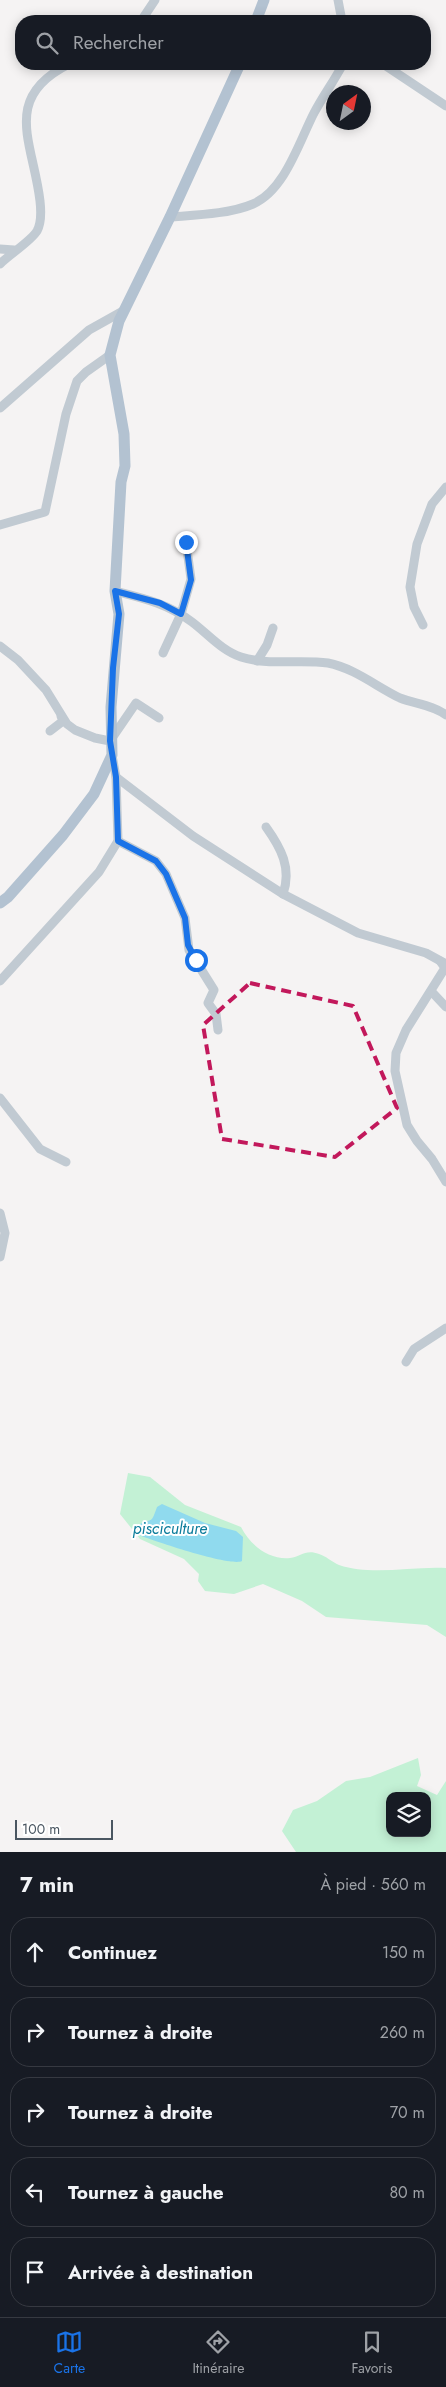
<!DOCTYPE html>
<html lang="fr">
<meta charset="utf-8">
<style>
:root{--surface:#171b24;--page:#242831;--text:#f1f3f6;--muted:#9ea1a6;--line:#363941;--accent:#1a73e8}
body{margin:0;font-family:Jost,sans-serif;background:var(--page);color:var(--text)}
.controls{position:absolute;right:15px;bottom:15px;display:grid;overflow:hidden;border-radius:10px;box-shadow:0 2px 12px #0003}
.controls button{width:45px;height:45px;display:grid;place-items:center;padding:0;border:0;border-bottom:1px solid var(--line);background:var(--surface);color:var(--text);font:25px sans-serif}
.compass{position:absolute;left:326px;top:85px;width:45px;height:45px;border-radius:50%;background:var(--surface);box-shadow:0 2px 12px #0003;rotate:33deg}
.scale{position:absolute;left:15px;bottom:12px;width:98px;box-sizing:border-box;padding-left:5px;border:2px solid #4a5661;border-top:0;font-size:14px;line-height:18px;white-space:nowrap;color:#4a5661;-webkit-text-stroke:4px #fff;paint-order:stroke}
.stop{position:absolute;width:15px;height:15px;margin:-11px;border:4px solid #1a73e8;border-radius:50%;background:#fff}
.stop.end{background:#1a73e8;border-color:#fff;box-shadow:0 1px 5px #0008}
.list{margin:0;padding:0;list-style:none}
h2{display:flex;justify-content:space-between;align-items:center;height:65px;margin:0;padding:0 20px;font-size:21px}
h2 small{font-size:16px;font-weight:400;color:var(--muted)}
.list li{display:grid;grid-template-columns:32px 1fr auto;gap:15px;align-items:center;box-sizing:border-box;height:70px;margin:0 10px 10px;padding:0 10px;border:1px solid var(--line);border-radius:20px}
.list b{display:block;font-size:19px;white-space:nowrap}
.list em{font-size:16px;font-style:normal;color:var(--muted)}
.icon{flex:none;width:28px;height:28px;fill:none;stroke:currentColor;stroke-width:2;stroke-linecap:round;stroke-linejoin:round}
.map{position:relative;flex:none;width:446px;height:1852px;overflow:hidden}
.search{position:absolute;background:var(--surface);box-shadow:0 2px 12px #0003;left:15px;right:15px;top:15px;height:55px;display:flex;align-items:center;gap:12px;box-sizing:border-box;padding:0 18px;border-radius:20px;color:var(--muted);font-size:19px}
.sheet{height:465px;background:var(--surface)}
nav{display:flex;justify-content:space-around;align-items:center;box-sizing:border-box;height:70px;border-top:1px solid var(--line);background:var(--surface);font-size:14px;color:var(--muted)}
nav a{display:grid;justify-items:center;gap:2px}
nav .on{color:var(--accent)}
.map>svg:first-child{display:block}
.green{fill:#c3f1d5;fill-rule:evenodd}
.water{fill:#90daee}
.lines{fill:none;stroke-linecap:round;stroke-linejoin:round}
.minor{stroke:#c1cad2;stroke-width:9}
.major{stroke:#b3c2d1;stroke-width:11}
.route{stroke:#1a73e8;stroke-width:6}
.marked{fill:none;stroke:#c2185b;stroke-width:4;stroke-dasharray:10 6;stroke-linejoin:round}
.labels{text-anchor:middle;stroke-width:4;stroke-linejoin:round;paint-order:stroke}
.water-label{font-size:16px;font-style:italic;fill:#0c7c9b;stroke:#fff}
</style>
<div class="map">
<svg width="446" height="1852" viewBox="0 0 446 1852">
<rect width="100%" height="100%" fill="#f5f3f3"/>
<!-- green -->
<g class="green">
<path d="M128,1473L150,1477L185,1505L241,1527C250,1545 269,1560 290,1558C301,1557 305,1549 319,1554C326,1556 332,1562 339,1565C372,1576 412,1566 446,1568V1637L427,1625L326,1617L302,1601L263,1584L234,1594L205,1591L198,1581L199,1574L184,1559L140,1539L120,1514Z"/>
<path d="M418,1758L421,1775L417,1786L437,1795L446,1781V1852H296L282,1831L293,1810L317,1801L346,1781L370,1777ZM390,1796H427V1833H390Z"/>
</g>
<!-- water -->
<path class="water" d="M162,1504L205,1523L236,1531L243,1537L242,1561C231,1567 154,1541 139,1535L140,1524C153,1518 151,1524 157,1507Z"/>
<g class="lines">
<!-- minor -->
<g class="minor">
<polyline points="338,0 342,21"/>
<polyline points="141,21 155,0"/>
<polyline points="383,64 446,106"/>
<path d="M170,217C195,215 230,214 253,204C285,190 299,142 314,113C323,96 334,81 343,64"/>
<polyline points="0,249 14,250"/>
<path d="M0,264C10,254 31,241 37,231C42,222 41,210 40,201C33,142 1,98 69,64"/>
<polyline points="0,408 89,330 123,311"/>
<polyline points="0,525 45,512 66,414 77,381 86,372 110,355"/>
<path d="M115,591C143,598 169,604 192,622C208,634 222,651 241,657C269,666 299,659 328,663C354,668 377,687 400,698C415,704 433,705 446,715"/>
<polyline points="423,625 414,607 410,587 417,544 432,504 446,487"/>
<polyline points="0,646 18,660 46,690 67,724 75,730 95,738 110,741 136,703 159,718"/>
<polyline points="163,653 181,614 191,579 186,542"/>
<polyline points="257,661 267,645 273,628"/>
<polyline points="50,731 63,721 61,716"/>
<polyline points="116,777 193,836 283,894 358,933 426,953 446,964"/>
<path d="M266,827C281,848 292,868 283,894"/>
<polyline points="118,841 156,861 166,874 185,918 189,950 214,990 208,1003 216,1014 218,1030"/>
<polyline points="440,961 445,968 406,1030 396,1053 395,1071 407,1125 417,1141 432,1159 446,1182"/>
<polyline points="0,981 99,872 118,841 116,777 112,755"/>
<polyline points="431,991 446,1007"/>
<polyline points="0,1098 40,1149 66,1162"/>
<polyline points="0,1213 5,1233 0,1257"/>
<polyline points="406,1362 414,1349 446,1328"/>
</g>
<!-- major -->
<g class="major">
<polyline points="256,21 264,0"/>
<polyline points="0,903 8,897 63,835 94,794 112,755 111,707 119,614 115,591 121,482 125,466 124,434 110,355 119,321 170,217 240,64"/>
</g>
</g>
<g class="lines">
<!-- route -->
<polyline class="route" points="186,542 191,580 181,614 160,603 115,591 119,614 113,668 110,741 116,777 118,841 156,861 166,874 185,918 188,945 196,960"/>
</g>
<!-- marked area -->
<path class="marked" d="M250,983L353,1006L397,1108L335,1157L222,1139L203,1025Z"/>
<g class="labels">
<!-- water labels -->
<g class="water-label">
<text x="170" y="1534">pisciculture</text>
</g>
</g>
</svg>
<div class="controls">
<button><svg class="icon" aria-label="layers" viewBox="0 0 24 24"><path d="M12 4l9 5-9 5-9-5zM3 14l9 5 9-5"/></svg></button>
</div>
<svg class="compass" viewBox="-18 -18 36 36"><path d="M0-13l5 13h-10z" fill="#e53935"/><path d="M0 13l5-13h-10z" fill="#9ea1a6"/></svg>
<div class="scale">100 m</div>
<div class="stop" style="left:196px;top:960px"></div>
<div class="stop end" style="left:186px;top:542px"></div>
<div class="search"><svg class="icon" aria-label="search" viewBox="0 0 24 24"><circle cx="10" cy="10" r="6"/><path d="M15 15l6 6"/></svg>Rechercher</div>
</div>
<section class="sheet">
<h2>7 min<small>À pied · 560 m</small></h2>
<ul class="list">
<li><svg class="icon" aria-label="ahead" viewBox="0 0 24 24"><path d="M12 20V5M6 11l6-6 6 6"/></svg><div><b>Continuez</b></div><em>150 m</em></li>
<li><svg class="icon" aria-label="right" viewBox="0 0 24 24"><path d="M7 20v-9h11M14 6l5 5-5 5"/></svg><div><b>Tournez à droite</b></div><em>260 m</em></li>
<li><svg class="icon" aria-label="right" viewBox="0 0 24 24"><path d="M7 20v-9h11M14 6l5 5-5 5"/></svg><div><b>Tournez à droite</b></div><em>70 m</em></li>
<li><svg class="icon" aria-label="left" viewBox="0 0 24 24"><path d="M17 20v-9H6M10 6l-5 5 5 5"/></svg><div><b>Tournez à gauche</b></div><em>80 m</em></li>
<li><svg class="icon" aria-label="arrive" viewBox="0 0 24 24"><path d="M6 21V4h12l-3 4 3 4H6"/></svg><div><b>Arrivée à destination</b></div></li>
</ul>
</section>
<nav>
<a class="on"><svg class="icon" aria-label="map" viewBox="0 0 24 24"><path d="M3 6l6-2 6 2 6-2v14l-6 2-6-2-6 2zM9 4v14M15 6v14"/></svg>Carte</a>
<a><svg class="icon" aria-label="directions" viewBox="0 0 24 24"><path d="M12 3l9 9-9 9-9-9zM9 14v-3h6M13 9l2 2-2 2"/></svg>Itinéraire</a>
<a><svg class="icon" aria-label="saved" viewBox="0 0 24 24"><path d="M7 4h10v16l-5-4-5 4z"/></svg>Favoris</a>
</nav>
